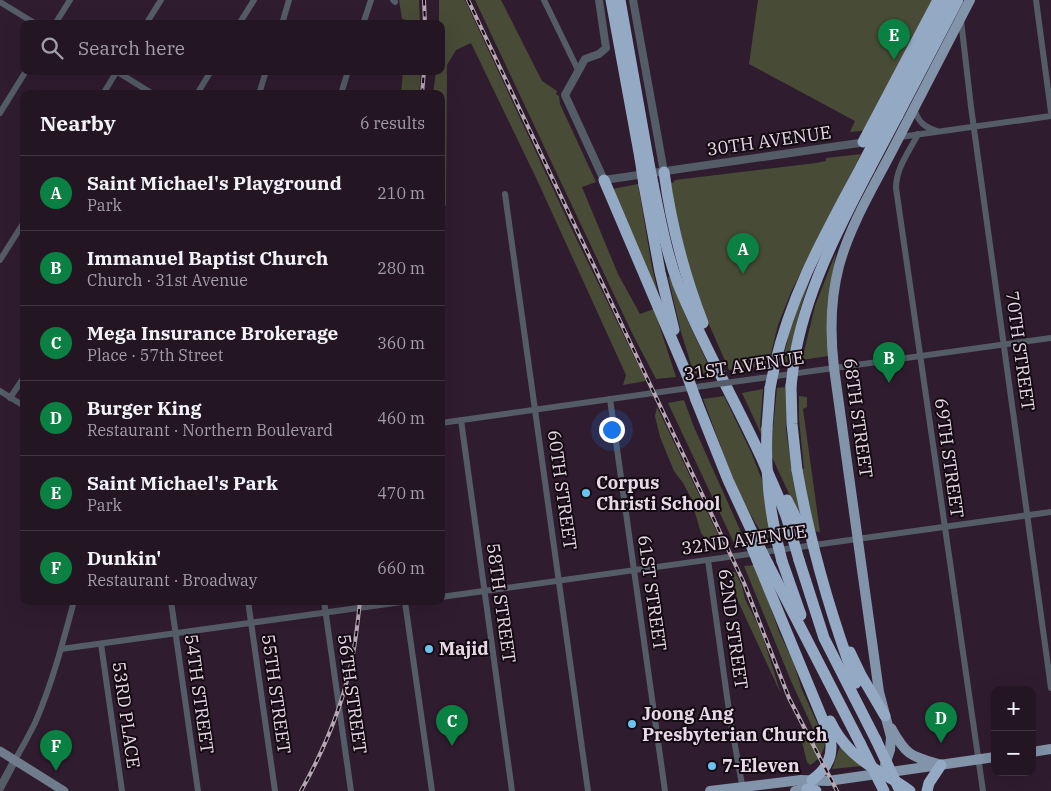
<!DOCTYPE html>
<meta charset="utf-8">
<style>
:root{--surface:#241523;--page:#302230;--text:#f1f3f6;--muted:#a39fa6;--line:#413441;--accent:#0b8043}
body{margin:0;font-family:"IBM Plex Serif",serif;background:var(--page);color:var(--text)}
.controls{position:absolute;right:15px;bottom:15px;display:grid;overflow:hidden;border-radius:10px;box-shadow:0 5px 20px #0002}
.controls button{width:45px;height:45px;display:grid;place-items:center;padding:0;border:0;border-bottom:1px solid var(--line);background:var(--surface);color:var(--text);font:25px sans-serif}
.you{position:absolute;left:611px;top:429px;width:18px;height:18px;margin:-12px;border:4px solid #fff;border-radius:50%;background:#1a73e8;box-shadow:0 0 0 8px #1a73e833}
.badge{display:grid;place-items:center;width:32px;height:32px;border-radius:50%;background:var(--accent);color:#fff;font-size:16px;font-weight:700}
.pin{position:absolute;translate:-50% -41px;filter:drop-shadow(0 1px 2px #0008)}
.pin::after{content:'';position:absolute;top:26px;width:18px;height:15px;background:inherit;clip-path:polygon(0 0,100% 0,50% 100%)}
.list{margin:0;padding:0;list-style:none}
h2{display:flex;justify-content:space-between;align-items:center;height:65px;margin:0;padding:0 20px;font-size:21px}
h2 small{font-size:16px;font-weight:400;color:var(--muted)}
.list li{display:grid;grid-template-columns:32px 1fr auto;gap:15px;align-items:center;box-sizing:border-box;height:75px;padding:0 20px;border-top:1px solid var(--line)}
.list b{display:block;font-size:19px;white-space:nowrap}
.list p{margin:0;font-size:16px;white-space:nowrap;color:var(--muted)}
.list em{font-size:16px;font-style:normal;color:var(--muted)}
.icon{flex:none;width:28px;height:28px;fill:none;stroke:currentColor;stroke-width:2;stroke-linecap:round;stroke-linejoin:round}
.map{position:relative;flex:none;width:1051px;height:791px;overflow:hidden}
.search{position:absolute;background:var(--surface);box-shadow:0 5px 20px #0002;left:20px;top:20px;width:425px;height:55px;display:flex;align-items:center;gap:12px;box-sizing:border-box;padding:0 18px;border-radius:10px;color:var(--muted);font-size:19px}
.panel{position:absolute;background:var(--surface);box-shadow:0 5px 20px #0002;left:20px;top:90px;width:425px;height:515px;border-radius:10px}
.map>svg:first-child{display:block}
.green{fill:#484b36}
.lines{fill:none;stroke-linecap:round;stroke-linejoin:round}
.minor{stroke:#545c67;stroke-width:6}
.tertiary{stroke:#545c67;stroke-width:8}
.secondary{stroke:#6e7c8c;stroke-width:9}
.primary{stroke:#8294a9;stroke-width:10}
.motorway{stroke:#94aac4;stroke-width:11}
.rail-casing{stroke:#b6a7b5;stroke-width:4}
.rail{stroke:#130a12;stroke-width:2;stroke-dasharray:5.5;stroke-linecap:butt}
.minor-bridge{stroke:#545c67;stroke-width:6}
.motorway-bridge{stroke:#94aac4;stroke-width:11}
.poi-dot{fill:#69c4f0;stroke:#130a12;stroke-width:2}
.labels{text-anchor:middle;stroke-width:4;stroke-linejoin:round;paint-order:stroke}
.street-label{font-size:18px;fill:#e7d9e5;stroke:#130a12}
.poi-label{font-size:18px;font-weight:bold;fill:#e7d9e5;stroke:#130a12;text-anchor:start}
</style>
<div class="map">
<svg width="1051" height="791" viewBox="0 0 1051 791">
<rect width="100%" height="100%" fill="#301c2f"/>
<!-- green -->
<g class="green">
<polygon points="399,0 419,0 420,24 406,24 406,20 402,19"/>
<polygon points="439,0 465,0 575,236 646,381 623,385 626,375 538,182 471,43 456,50 447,65 446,206 441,206 441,94 433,94 436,71 441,71 441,24 439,24"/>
<polygon points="475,0 501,0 542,81 557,91 556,94 559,96 560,104 596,182 582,187 618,274 640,314 654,309 676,377 656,379 633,335"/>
<polygon points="758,0 933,0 865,129 862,131 850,132 855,121 749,64"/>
<polygon points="403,71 421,71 419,94 401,94"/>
<polygon points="861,154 791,292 778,325 768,365 766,363 764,366 729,370 705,315 686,262 669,181 673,183 675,180 816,163 826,161 826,158"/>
<polygon points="638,184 652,267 661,306 612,189"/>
<polygon points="836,252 827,311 828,356 802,360 815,306"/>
<polygon points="812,273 800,310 788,362 782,363 792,322"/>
<polygon points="668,277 670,277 685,315 712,373 694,374 681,332"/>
<polygon points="786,387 786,429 792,471 804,469 799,419 799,396 807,397 807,407 803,409 820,532 806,530 742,393 763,389 760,428 773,429 777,388"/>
<path d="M724,396L751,452L784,535L766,539C737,499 721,445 703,399Z"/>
<polygon points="684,400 694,427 745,541 734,543 668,403"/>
<polygon points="657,407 723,545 711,546 701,533 690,496 683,483 674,471 660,437 655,416"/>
<path d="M755,565L780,634L793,661L802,690L825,740C825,750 820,760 810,765L807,762L801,738L814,731L791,681L744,566Z"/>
<polygon points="732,572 735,572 742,586 745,599 761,631 781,694 737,599"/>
<polygon points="840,746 862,766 832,769"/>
</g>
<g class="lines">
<!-- minor -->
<g class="minor">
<polyline points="393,0 395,2"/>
<polyline points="544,0 578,70"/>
<polyline points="1036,0 1051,112"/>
<polyline points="0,2 36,24"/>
<polyline points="961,20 971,107 1051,688"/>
<polyline points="55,24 70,0"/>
<polyline points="146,24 161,0"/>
<polyline points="239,24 254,0"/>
<polyline points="282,24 289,0"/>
<polyline points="363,24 371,0"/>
<polyline points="116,71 153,94"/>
<polyline points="103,94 117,71"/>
<polyline points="197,94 211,71"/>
<polyline points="259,94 266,71"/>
<polyline points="341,94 348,71"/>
<path d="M914,108C918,122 924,127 937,131"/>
<polyline points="0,113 26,71"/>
<path d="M918,134C909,152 896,168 896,188L983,791"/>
<polyline points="900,137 1051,116"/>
<polyline points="505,194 588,791"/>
<polyline points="0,260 24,222"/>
<polyline points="747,380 1051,338"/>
<polyline points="0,391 24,406"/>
<polyline points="10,398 24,377"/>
<polyline points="610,399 665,791"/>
<polyline points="461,420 512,791"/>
<polyline points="441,423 703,386"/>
<polyline points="708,560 730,718 743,790"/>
<polyline points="441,597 1051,512"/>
<polyline points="171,601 198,791"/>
<polyline points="248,601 275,791"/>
<polyline points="324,601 351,791"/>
<polyline points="405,602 432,791"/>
<polyline points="101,644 122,791"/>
<polyline points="61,649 409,601"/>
<path d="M15,760C22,748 29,735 35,723C52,684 63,642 74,601"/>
</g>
<!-- tertiary -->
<g class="tertiary">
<polyline points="599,0 606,48 599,54 585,59 565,95 604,180 866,142"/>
<polyline points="633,0 664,172"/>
<polyline points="0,788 15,760"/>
</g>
<!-- secondary -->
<polyline class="secondary" points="0,751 64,791"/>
<!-- primary -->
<g class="primary">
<path d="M891,728C906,755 910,756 938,764"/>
<polyline points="1032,752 1051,749"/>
<path d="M885,765L890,750L891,737L879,692L834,368C830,334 830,300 839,266C850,225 874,186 893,149C919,99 944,50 970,0"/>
<polyline points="710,791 801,780 828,781 995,757"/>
<polyline points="795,791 813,786"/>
</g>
<!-- motorway -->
<g class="motorway">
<polyline points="611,0 640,158"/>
<polyline points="620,0 648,158"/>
<polyline points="890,111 949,0"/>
<polyline points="898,115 958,0"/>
<polyline points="863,142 938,0"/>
<path d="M664,172C671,224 684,274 703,323"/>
<polyline points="604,180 687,375"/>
<path d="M653,184C660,218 666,251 678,284C702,344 735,400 762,459C771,480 781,500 788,522"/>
<polyline points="644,185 660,272 674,330"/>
<path d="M794,361C805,293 837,231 869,170"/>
<path d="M775,364C792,291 827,231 862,165"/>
<polyline points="791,386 792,424 797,470"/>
<polyline points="696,400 728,480 753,534"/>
<polyline points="767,428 770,388"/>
<polyline points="787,500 803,532"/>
<polyline points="799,560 824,638 876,740"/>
<polyline points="782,561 801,615"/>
<polyline points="768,564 860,743"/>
<path d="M759,565L830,737C834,756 827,769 812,780"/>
<polyline points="850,652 861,675 885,716"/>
<path d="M830,721C842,746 859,760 883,774C892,779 901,784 910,791"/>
<polyline points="807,789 816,791"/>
<polyline points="927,791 929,783 941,765"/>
</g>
<!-- rail casing -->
<g class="rail-casing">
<g id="rail">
<polyline points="424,0 425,24"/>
<polyline points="468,0 744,583 789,698 837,791"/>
<polyline points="422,94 424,71"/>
<path d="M301,791C324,750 343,705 352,659C356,640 358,620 360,601"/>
</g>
</g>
<!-- rail -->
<use href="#rail" class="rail"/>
<!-- minor-bridge -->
<polyline class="minor-bridge" points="703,386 747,380"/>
<!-- motorway-bridge -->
<g class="motorway-bridge">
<polyline points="640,158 644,185"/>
<polyline points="648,158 653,184"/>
<polyline points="862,165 890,111"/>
<polyline points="869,170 898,115"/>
<polyline points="687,375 696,400"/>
<polyline points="791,386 794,361"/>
<polyline points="770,388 775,364"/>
<path d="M767,428C765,473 770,518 782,561"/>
<path d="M797,470C810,543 830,613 856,683"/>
<polyline points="788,522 799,560"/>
<polyline points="753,534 768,564"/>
<polyline points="751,545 759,565"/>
<polyline points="876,740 900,791"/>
<polyline points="860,743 884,791"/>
</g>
</g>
<!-- markers -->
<g class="poi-dot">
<circle cx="586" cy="493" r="5"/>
<circle cx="429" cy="649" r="5"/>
<circle cx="632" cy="724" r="5"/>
<circle cx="712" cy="766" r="5"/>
</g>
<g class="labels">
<!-- street labels -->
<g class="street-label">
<text transform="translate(769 141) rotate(-8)" y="6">30TH AVENUE</text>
<text transform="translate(1020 351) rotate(82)" y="6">70TH STREET</text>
<text transform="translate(744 366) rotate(-8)" y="6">31ST AVENUE</text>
<text transform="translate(858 418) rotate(82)" y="6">68TH STREET</text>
<text transform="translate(949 458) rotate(82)" y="6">69TH STREET</text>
<text transform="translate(562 490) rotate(82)" y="6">60TH STREET</text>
<text transform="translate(744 540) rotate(-8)" y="6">32ND AVENUE</text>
<text transform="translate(652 593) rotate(82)" y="6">61ST STREET</text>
<text transform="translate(501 603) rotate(82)" y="6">58TH STREET</text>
<text transform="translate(733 629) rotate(82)" y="6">62ND STREET</text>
<text transform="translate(199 694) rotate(82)" y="6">54TH STREET</text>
<text transform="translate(276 694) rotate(82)" y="6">55TH STREET</text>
<text transform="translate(352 694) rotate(82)" y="6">56TH STREET</text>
<text transform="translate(126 715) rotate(82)" y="6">53RD PLACE</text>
</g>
<!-- poi labels -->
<g class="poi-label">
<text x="596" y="489">Corpus<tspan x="596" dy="21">Christi School</tspan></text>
<text x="439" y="655">Majid</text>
<text x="642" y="720">Joong Ang<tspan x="642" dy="21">Presbyterian Church</tspan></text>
<text x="722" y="772">7-Eleven</text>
</g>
</g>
</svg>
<div class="controls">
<button>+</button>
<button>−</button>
</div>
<div class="you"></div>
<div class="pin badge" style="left:743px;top:274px">A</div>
<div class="pin badge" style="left:889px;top:383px">B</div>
<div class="pin badge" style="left:452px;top:746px">C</div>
<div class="pin badge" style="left:941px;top:743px">D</div>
<div class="pin badge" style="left:894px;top:60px">E</div>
<div class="pin badge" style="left:56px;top:771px">F</div>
<div class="search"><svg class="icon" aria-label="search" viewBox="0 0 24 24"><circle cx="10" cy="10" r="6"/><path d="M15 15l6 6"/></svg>Search here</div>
<section class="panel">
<h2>Nearby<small>6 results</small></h2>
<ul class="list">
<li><span class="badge">A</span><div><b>Saint Michael's Playground</b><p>Park</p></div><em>210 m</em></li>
<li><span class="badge">B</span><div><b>Immanuel Baptist Church</b><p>Church · 31st Avenue</p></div><em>280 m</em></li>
<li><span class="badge">C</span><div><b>Mega Insurance Brokerage</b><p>Place · 57th Street</p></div><em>360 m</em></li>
<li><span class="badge">D</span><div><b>Burger King</b><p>Restaurant · Northern Boulevard</p></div><em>460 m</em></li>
<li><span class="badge">E</span><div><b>Saint Michael's Park</b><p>Park</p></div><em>470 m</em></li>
<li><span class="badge">F</span><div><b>Dunkin'</b><p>Restaurant · Broadway</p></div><em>660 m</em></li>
</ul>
</section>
</div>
